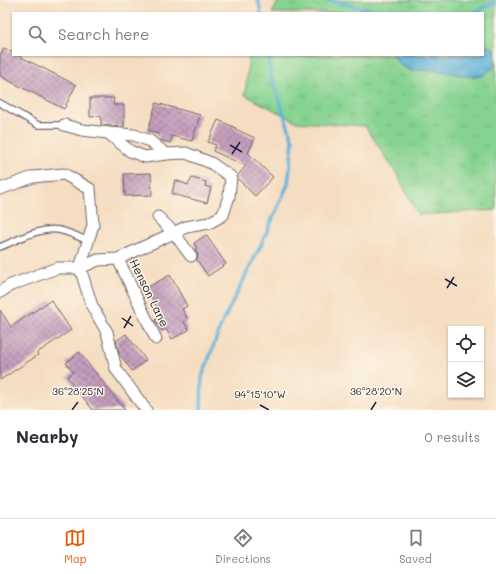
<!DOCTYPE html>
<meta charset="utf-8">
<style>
:root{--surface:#fff;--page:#f2f2f3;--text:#2b2b33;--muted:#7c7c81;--line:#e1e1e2;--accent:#ea580c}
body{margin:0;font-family:Mali,sans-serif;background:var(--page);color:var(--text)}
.controls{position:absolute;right:12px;bottom:12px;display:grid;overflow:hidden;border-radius:0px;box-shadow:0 1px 3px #0004}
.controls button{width:36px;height:36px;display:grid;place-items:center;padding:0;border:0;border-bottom:1px solid var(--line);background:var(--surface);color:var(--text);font:20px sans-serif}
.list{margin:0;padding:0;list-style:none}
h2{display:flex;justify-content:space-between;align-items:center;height:52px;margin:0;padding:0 16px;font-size:17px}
h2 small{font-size:13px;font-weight:400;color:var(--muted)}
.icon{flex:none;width:22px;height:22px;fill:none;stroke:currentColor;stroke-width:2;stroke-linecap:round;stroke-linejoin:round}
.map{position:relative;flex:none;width:496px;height:410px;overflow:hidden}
.search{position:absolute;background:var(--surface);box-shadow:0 1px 3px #0004;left:12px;right:12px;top:12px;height:44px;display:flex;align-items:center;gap:10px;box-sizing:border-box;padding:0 14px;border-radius:0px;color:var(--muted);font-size:15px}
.sheet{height:108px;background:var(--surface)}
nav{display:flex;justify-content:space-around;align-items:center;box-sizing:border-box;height:56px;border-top:1px solid var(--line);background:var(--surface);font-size:11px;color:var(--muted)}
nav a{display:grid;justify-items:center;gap:2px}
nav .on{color:var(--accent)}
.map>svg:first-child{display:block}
.grass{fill:url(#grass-tufts);stroke:#547a66}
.water{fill:url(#water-ripples);stroke:#406a8a}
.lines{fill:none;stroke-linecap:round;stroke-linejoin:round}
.stream{stroke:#5eb2da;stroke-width:3.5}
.building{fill:url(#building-cross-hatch)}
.lane-casing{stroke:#6c636a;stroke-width:8}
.street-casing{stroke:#6c636a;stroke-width:13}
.lane{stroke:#fff;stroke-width:5.5}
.street{stroke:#fff;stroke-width:11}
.ticks{fill:none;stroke:#22223b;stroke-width:1.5}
.labels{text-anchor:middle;stroke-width:3;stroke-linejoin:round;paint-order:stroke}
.street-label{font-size:12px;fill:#22223b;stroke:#fcf5e5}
.ticks-label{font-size:10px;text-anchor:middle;fill:#22223b;stroke:#fcf5e5;stroke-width:3;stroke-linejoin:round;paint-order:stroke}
</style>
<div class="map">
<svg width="496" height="410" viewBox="0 0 496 410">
<defs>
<pattern id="grass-tufts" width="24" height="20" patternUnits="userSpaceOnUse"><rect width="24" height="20" fill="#86d391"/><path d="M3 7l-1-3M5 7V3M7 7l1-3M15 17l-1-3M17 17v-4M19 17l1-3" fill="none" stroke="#73b57e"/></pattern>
<pattern id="water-ripples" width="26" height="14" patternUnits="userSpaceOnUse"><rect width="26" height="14" fill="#5eb2da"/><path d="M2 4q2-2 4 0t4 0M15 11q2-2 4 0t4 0" fill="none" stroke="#4d90b2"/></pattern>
<pattern id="building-cross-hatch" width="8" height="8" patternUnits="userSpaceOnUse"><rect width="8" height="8" fill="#c49dbd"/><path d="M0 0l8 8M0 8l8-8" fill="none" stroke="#9f809b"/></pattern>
</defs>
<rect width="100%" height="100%" fill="#fcf5e5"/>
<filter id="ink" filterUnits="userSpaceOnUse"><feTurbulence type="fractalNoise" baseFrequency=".025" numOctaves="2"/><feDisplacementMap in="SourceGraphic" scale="8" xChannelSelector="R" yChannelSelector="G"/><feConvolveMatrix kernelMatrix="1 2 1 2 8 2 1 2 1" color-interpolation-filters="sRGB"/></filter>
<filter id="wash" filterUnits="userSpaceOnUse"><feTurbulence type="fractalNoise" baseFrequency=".012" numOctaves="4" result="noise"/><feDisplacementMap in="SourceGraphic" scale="16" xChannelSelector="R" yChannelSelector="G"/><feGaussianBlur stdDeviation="0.9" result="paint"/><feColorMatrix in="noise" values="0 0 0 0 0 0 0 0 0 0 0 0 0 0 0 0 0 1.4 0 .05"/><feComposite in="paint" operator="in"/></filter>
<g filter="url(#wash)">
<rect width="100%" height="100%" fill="#f5ddc1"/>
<!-- grass -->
<polygon class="grass" points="279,0 496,0 496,210 418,215 398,176 365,126 297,122 245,95 249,55 483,55 483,13 272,13"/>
<!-- water -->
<polygon class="water" points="483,45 495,49 496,62 493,68 482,76 472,77 441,71 425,70 411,71 400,65 393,55 483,55"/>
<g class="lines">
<!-- stream -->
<g class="stream">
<polyline points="258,0 261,13"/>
<polyline points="327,0 386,13"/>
<polyline points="472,13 496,2"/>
<polyline points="201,410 202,377 222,323 260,247 288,184 293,141 271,76 268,55"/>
</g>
</g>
<g id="blocks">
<!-- building -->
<g class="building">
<polygon points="4,48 13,53 13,55 17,55 76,85 64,109 0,76 0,56"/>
<polygon points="90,98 114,98 113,105 124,105 124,127 101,125 101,116 90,117"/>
<polygon points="156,103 200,115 192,141 172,136 170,143 159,140 158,139 160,134 148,131"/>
<polygon points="218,120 236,128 235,129 255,138 248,153 273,177 255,196 238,179 238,175 246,166 213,151 216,145 208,142"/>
<polygon points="151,173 152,195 125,196 124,174"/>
<polygon points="192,178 206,182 205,186 211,188 207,203 172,194 175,180 188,185"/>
<polygon points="206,235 226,264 208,276 197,260 198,255 195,249 197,248 194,243"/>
<polygon points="170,275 187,306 182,309 188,320 184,322 189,330 172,339 166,329 162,331 155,320 162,316 146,288"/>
<polygon points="51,300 71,330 37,353 38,355 0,380 0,310 11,327"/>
<polygon points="126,334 146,360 132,371 120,355 116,341"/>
<polygon points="79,352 125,410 93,410 67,377 73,372 66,363"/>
</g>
</g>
</g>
<g filter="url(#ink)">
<use href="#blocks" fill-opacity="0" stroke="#6c636a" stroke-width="1"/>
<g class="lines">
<!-- lane casing -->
<g class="lane-casing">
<g id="lane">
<polyline points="0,103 38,125 64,125"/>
<path d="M0,247C18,240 39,227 59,230C69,232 79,237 88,241"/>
</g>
</g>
<!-- street casing -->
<g class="street-casing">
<g id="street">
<polyline points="64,125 82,130 108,133 134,135 150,141 166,154"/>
<polyline points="0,189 33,177 64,174 90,189 93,225 80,268"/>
<polyline points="158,217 174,233 191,256"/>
<polyline points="118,259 156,339"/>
<polyline points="80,268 92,306 107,332 116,369 146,410"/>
<polyline points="0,292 11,285 57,268 80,268 98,260 118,259 186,227 209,223 223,215 229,196 231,177 211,163 186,153 166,154 145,157 130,151 108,133"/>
</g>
</g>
<!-- lane -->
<use href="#lane" class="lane"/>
<!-- street -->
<use href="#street" class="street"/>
</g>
</g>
<!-- ticks -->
<path class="ticks" d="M230,145L242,152M232,154L240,142M445,279L457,286M447,288L454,277M122,318L133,326M124,328L131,316M260,405L269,410M72,410L78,402M371,410L376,402"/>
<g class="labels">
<!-- street labels -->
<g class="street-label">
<text transform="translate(149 293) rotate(64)" y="4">Henson Lane</text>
</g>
</g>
<g class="ticks-label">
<text x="78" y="395">36°28'25"N</text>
<text x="376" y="395">36°28'20"N</text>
<text x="260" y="398">94°15'10"W</text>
</g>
</svg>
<div class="controls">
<button><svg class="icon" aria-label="locate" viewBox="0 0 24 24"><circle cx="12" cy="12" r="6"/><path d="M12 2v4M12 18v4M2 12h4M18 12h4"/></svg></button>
<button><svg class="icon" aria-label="layers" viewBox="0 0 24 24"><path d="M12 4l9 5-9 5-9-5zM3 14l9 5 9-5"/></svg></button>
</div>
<div class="search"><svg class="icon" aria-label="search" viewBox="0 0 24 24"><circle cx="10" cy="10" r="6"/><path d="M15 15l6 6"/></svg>Search here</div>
</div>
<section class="sheet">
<h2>Nearby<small>0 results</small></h2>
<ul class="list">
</ul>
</section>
<nav>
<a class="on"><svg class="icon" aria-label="map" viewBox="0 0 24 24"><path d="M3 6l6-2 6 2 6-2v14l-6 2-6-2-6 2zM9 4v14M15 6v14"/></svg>Map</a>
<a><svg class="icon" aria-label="directions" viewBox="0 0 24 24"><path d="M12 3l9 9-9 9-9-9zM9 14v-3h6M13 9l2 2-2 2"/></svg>Directions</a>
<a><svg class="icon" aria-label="saved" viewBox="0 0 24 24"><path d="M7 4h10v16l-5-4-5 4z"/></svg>Saved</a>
</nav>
